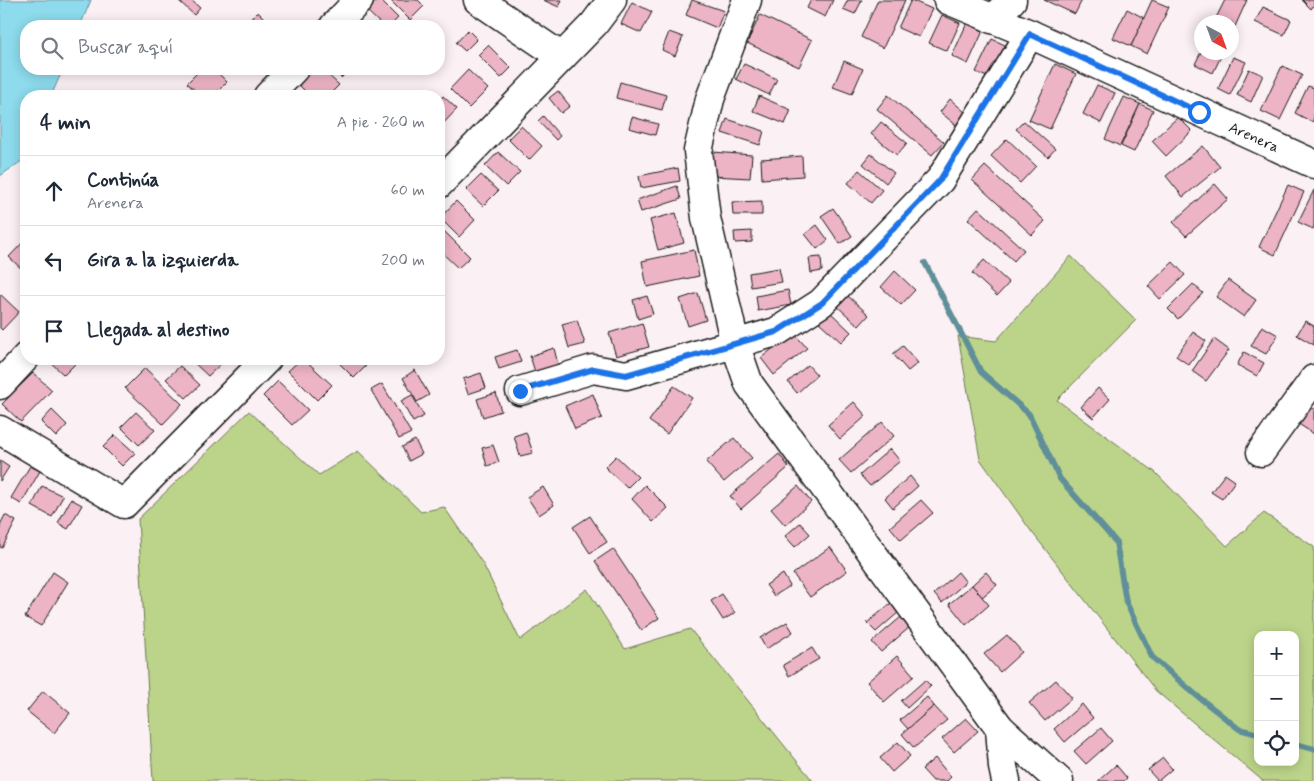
<!DOCTYPE html>
<html lang="es">
<meta charset="utf-8">
<style>
:root{--surface:#fff;--page:#f2f2f3;--text:#1f2937;--muted:#747a83;--line:#e0e1e3}
body{margin:0;font-family:Mynerve,sans-serif;background:var(--page);color:var(--text)}
.controls{position:absolute;right:15px;bottom:15px;display:grid;overflow:hidden;border-radius:10px;box-shadow:0 2px 12px #0003}
.controls button{width:45px;height:45px;display:grid;place-items:center;padding:0;border:0;border-bottom:1px solid var(--line);background:var(--surface);color:var(--text);font:25px sans-serif}
.compass{position:absolute;left:1194px;top:15px;width:45px;height:45px;border-radius:50%;background:var(--surface);box-shadow:0 2px 12px #0003;rotate:139deg}
.stop{position:absolute;width:15px;height:15px;margin:-11px;border:4px solid #1a73e8;border-radius:50%;background:#fff}
.stop.end{background:#1a73e8;border-color:#fff;box-shadow:0 1px 5px #0008}
.list{margin:0;padding:0;list-style:none}
h2{display:flex;justify-content:space-between;align-items:center;height:65px;margin:0;padding:0 20px;font-size:21px}
h2 small{font-size:16px;font-weight:400;color:var(--muted)}
.list li{display:grid;grid-template-columns:32px 1fr auto;gap:15px;align-items:center;box-sizing:border-box;height:70px;padding:0 20px;border-top:1px solid var(--line)}
.list b{display:block;font-size:19px;white-space:nowrap}
.list p{margin:0;font-size:16px;white-space:nowrap;color:var(--muted)}
.list em{font-size:16px;font-style:normal;color:var(--muted)}
.icon{flex:none;width:28px;height:28px;fill:none;stroke:currentColor;stroke-width:2;stroke-linecap:round;stroke-linejoin:round}
.map{position:relative;flex:none;width:1314px;height:781px;overflow:hidden}
.search{position:absolute;background:var(--surface);box-shadow:0 2px 12px #0003;left:20px;top:20px;width:425px;height:55px;display:flex;align-items:center;gap:12px;box-sizing:border-box;padding:0 18px;border-radius:20px;color:var(--muted);font-size:19px}
.panel{position:absolute;background:var(--surface);box-shadow:0 2px 12px #0003;left:20px;top:90px;width:425px;height:275px;border-radius:20px}
.map>svg:first-child{display:block}
.green{fill:#bcd48a;stroke:#6c7853;fill-rule:evenodd}
.water{fill:#8ddbec;stroke:#608f99}
.lines{fill:none;stroke-linecap:round;stroke-linejoin:round}
.stream{stroke:#608f99;stroke-width:6}
.building{fill:#edb4c6;stroke:#1c1c1c}
.minor-casing{stroke:#1c1c1c;stroke-width:31}
.minor{stroke:#fff;stroke-width:28}
.route{stroke:#1a73e8;stroke-width:6}
.labels{text-anchor:middle;stroke-width:4;stroke-linejoin:round;paint-order:stroke}
.street-label{font-size:15px;fill:#1c1c1c;stroke:#fff}
</style>
<div class="map">
<svg width="1314" height="781" viewBox="0 0 1314 781">
<rect width="100%" height="100%" fill="#fbf0f4"/>
<filter id="ink" filterUnits="userSpaceOnUse"><feTurbulence type="fractalNoise" baseFrequency=".02" numOctaves="2"/><feDisplacementMap in="SourceGraphic" scale="10" xChannelSelector="R" yChannelSelector="G"/><feConvolveMatrix kernelMatrix="1 2 1 2 8 2 1 2 1" color-interpolation-filters="sRGB"/></filter>
<g filter="url(#ink)">
<!-- green -->
<g class="green">
<path d="M1071,256L1136,320L1057,400L1155,472L1227,546L1264,513L1314,547V781H1263L1156,691L1031,531L980,459L958,336L996,341ZM1258,635H1295V762H1258Z"/>
<polygon points="249,411 319,475 358,451 421,512 444,507 483,564 520,640 587,589 625,649 690,629 813,781 153,781 138,519"/>
</g>
<!-- water -->
<polygon class="water" points="0,0 91,0 80,26 26,26 26,69 63,69 51,96 26,96 26,158 0,176"/>
<g class="lines">
<!-- stream -->
<g class="stream">
<polyline points="925,263 981,372 1029,414 1060,479 1116,542 1126,602 1152,657 1196,695 1239,729 1258,734"/>
<polyline points="1295,744 1314,749"/>
</g>
</g>
<!-- building -->
<g class="building">
<polygon points="178,0 191,0 200,8 194,15"/>
<polygon points="377,0 380,0 398,18 390,26 383,26 367,11"/>
<polygon points="390,0 418,0 424,6 410,20"/>
<polygon points="543,0 562,0 559,7"/>
<polygon points="692,0 724,11 717,28 686,15"/>
<polygon points="811,0 833,0 825,17 807,8"/>
<polygon points="848,0 862,0 855,14 843,9"/>
<polygon points="878,0 905,0 883,48 861,37"/>
<polygon points="911,0 932,9 919,37 898,28"/>
<polygon points="1044,0 1082,0 1075,14"/>
<polygon points="1152,0 1169,7 1147,54 1131,46"/>
<polygon points="1225,0 1247,0 1232,33 1232,22 1214,22"/>
<polygon points="1302,0 1314,0 1314,5 1311,9"/>
<polygon points="632,2 652,12 641,33 621,24"/>
<polygon points="1263,7 1291,20 1284,35 1255,22"/>
<polygon points="1127,9 1144,18 1131,46 1113,38"/>
<polygon points="258,12 272,26 243,26"/>
<polygon points="760,15 812,40 799,67 747,43"/>
<polygon points="942,15 960,23 947,51 929,43"/>
<polygon points="967,23 983,31 968,64 952,56"/>
<polygon points="468,30 477,39 465,51 456,43"/>
<polygon points="669,32 683,37 675,56 662,50"/>
<polygon points="992,39 1007,46 991,79 976,72"/>
<polygon points="488,45 511,68 501,78 478,55"/>
<polygon points="1202,50 1202,52 1223,52 1213,73 1195,64"/>
<polygon points="1233,57 1246,62 1230,95 1218,89"/>
<polygon points="844,61 863,69 852,94 833,87"/>
<polygon points="744,64 777,79 769,95 736,79"/>
<polygon points="1055,64 1076,74 1050,129 1029,120"/>
<polygon points="1282,66 1302,75 1280,120 1261,111"/>
<polygon points="201,69 214,69 227,82 213,96 201,96 187,83"/>
<polygon points="311,69 322,69 339,85 328,96 310,96 297,83"/>
<polygon points="332,69 350,69 341,78"/>
<polygon points="1249,69 1263,75 1251,102 1237,95"/>
<polygon points="468,70 488,89 469,108 450,89"/>
<polygon points="620,82 666,95 662,110 616,98"/>
<polygon points="1097,85 1115,93 1101,123 1083,114"/>
<polygon points="1308,86 1314,88 1314,118 1312,122 1295,113"/>
<polygon points="558,91 570,106 561,113 549,98"/>
<polygon points="888,95 944,142 932,155 877,109"/>
<polygon points="443,96 457,109 439,128 439,101"/>
<polygon points="759,96 791,110 785,124 753,111"/>
<polygon points="1124,97 1140,104 1120,146 1105,139"/>
<polygon points="950,99 966,113 956,125 940,112"/>
<polygon points="1140,104 1153,110 1134,152 1121,146"/>
<polygon points="543,116 560,136 556,140 538,121"/>
<polygon points="632,117 658,124 655,135 629,128"/>
<polygon points="1178,117 1192,131 1166,156 1152,141"/>
<polygon points="727,119 764,131 760,145 722,133"/>
<polygon points="1024,121 1055,149 1048,157 1016,129"/>
<polygon points="881,122 907,143 897,155 871,134"/>
<polygon points="521,126 542,146 529,160 508,139"/>
<polygon points="1007,139 1036,166 1020,183 991,156"/>
<polygon points="1203,146 1220,167 1183,197 1166,176"/>
<polygon points="498,152 520,172 506,186 485,166"/>
<polygon points="713,152 752,155 750,178 712,176"/>
<polygon points="871,154 894,173 886,183 863,164"/>
<polygon points="802,156 803,176 762,179 761,159"/>
<polygon points="985,166 1045,221 1032,235 972,180"/>
<polygon points="678,168 680,181 641,188 639,176"/>
<polygon points="859,170 882,190 871,203 848,183"/>
<polygon points="481,175 498,191 483,206 466,190"/>
<polygon points="1215,184 1228,199 1186,236 1173,222"/>
<polygon points="1288,185 1304,192 1275,255 1259,247"/>
<polygon points="677,186 681,199 641,212 637,200"/>
<polygon points="1314,190 1314,226 1313,229 1298,222"/>
<polygon points="456,201 475,220 459,237 440,218"/>
<polygon points="762,201 762,215 733,215 732,202"/>
<polygon points="833,208 852,236 840,244 821,216"/>
<polygon points="978,208 1024,250 1014,261 968,219"/>
<polygon points="676,213 684,243 658,250 650,220"/>
<polygon points="817,225 828,240 817,249 805,234"/>
<polygon points="439,226 470,257 458,268 439,250"/>
<polygon points="752,231 752,242 735,243 734,232"/>
<polygon points="26,239 26,273 9,257"/>
<polygon points="694,250 699,276 647,287 642,261"/>
<polygon points="821,257 822,271 811,273 809,258"/>
<polygon points="984,260 1009,283 997,296 972,273"/>
<polygon points="1173,262 1185,275 1160,299 1148,286"/>
<polygon points="779,268 782,282 751,287 749,273"/>
<polygon points="895,271 915,290 901,305 881,287"/>
<polygon points="1228,280 1256,300 1244,317 1216,297"/>
<polygon points="1193,284 1203,293 1178,319 1168,309"/>
<polygon points="788,290 791,305 758,311 756,296"/>
<polygon points="698,293 706,320 688,326 680,299"/>
<polygon points="0,294 19,312 2,330 0,328"/>
<polygon points="647,296 653,314 638,319 633,300"/>
<polygon points="848,296 869,315 859,326 838,307"/>
<polygon points="829,311 851,332 841,342 819,322"/>
<polygon points="577,320 585,344 569,348 562,324"/>
<polygon points="1305,321 1314,326 1314,345 1297,335"/>
<polygon points="642,323 649,347 616,356 609,333"/>
<polygon points="1262,326 1278,335 1266,354 1251,346"/>
<polygon points="793,332 807,348 774,375 761,358"/>
<polygon points="1193,332 1206,341 1189,365 1176,356"/>
<polygon points="1214,339 1229,350 1206,381 1192,371"/>
<polygon points="903,346 918,363 908,371 893,354"/>
<polygon points="554,348 558,365 535,372 530,356"/>
<polygon points="517,350 521,362 499,369 495,357"/>
<polygon points="1244,352 1264,363 1257,376 1237,365"/>
<polygon points="47,359 80,359 64,375"/>
<polygon points="190,359 226,359 208,376"/>
<polygon points="301,359 304,359 332,385 317,400 288,371"/>
<polygon points="342,359 358,359 366,366 354,378 338,362"/>
<polygon points="808,365 817,375 797,393 788,382"/>
<polygon points="180,366 200,385 186,398 166,379"/>
<polygon points="145,368 182,404 163,424 125,388"/>
<polygon points="415,370 429,395 417,402 403,378"/>
<polygon points="33,373 52,390 21,422 2,404"/>
<polygon points="481,373 486,388 468,394 463,379"/>
<polygon points="278,381 308,410 292,425 263,396"/>
<polygon points="382,384 411,433 399,439 371,390"/>
<polygon points="674,386 692,398 667,434 649,421"/>
<polygon points="1098,388 1110,399 1093,418 1081,407"/>
<polygon points="496,393 501,411 483,417 477,399"/>
<polygon points="593,394 602,418 575,429 565,406"/>
<polygon points="412,395 424,416 413,422 401,401"/>
<polygon points="854,402 866,416 840,439 828,425"/>
<polygon points="1306,404 1314,409 1314,434 1294,421"/>
<polygon points="52,410 67,425 56,437 41,422"/>
<polygon points="136,412 155,430 139,445 121,427"/>
<polygon points="882,422 894,436 851,473 839,460"/>
<polygon points="526,432 533,453 520,456 514,436"/>
<polygon points="115,435 135,453 122,466 103,447"/>
<polygon points="734,438 752,458 724,482 706,462"/>
<polygon points="415,440 422,454 409,461 402,447"/>
<polygon points="493,445 499,462 487,466 482,448"/>
<polygon points="890,449 900,461 870,486 860,475"/>
<polygon points="779,454 789,467 741,509 730,496"/>
<polygon points="616,456 638,477 627,488 605,467"/>
<polygon points="0,461 9,467 0,481"/>
<polygon points="30,466 40,471 21,504 11,498"/>
<polygon points="1225,474 1235,481 1222,499 1211,492"/>
<polygon points="910,476 918,486 893,508 885,498"/>
<polygon points="645,485 668,508 653,522 632,499"/>
<polygon points="42,486 63,496 52,517 32,506"/>
<polygon points="798,486 811,502 785,525 771,509"/>
<polygon points="543,487 554,505 539,515 527,497"/>
<polygon points="71,499 82,505 68,529 58,523"/>
<polygon points="921,500 933,513 901,540 890,527"/>
<polygon points="5,515 16,521 2,548 0,547 0,525"/>
<polygon points="590,516 607,542 590,553 573,527"/>
<polygon points="800,523 810,534 795,547 785,536"/>
<polygon points="830,547 847,571 810,597 793,574"/>
<polygon points="613,549 659,618 641,630 595,561"/>
<polygon points="53,572 68,582 41,626 25,617"/>
<polygon points="958,572 966,582 942,603 934,594"/>
<polygon points="986,572 997,585 982,597 972,585"/>
<polygon points="783,574 790,586 774,596 766,585"/>
<polygon points="972,585 989,605 966,625 949,604"/>
<polygon points="722,594 735,613 723,620 711,601"/>
<polygon points="891,603 899,612 876,632 867,623"/>
<polygon points="901,617 910,627 881,652 872,642"/>
<polygon points="787,622 793,632 766,649 760,638"/>
<polygon points="1007,635 1022,652 1000,672 984,654"/>
<polygon points="812,648 819,659 789,676 783,665"/>
<polygon points="897,656 914,676 884,702 867,682"/>
<polygon points="925,680 931,686 907,708 901,701"/>
<polygon points="1056,680 1072,698 1045,721 1029,703"/>
<polygon points="43,691 70,713 54,733 27,711"/>
<polygon points="927,697 934,706 908,729 900,720"/>
<polygon points="1082,704 1093,718 1065,742 1054,729"/>
<polygon points="934,706 947,720 914,748 902,734"/>
<polygon points="966,718 978,731 954,752 942,739"/>
<polygon points="1101,728 1112,741 1086,764 1074,751"/>
<polygon points="898,742 910,756 892,772 880,758"/>
<polygon points="935,758 951,777 947,781 933,781 922,769"/>
<polygon points="1163,758 1172,769 1158,781 1148,770"/>
<polygon points="1116,765 1127,778 1124,781 1098,781"/>
</g>
<g class="lines">
<!-- minor casing -->
<g class="minor-casing">
<g id="minor">
<polyline points="478,0 562,57"/>
<polyline points="747,0 710,99 698,151 706,218 735,344 749,384 1000,728 1059,781"/>
<polyline points="948,0 1030,34 1314,164"/>
<polyline points="992,19 1012,0"/>
<polyline points="334,26 359,0"/>
<polyline points="268,96 294,69"/>
<polyline points="439,184 594,24 612,0"/>
<polyline points="0,385 26,357"/>
<polyline points="520,391 593,369 626,375 776,332 821,303 940,180 1030,34"/>
<polyline points="0,430 124,504 267,359"/>
<polyline points="1261,452 1314,379"/>
<polyline points="1000,728 1003,767 1006,781"/>
</g>
</g>
<!-- minor -->
<use href="#minor" class="minor"/>
</g>
</g>
<g class="lines" filter="url(#ink)">
<!-- route -->
<polyline class="route" points="520,391 594,369 626,375 776,332 822,303 940,180 1030,34 1199,112"/>
</g>
<g class="labels">
<!-- street labels -->
<g class="street-label">
<text transform="translate(1254 137) rotate(24)" y="5">Arenera</text>
</g>
</g>
</svg>
<div class="controls">
<button>+</button>
<button>−</button>
<button><svg class="icon" aria-label="locate" viewBox="0 0 24 24"><circle cx="12" cy="12" r="6"/><path d="M12 2v4M12 18v4M2 12h4M18 12h4"/></svg></button>
</div>
<svg class="compass" viewBox="-18 -18 36 36"><path d="M0-13l5 13h-10z" fill="#e53935"/><path d="M0 13l5-13h-10z" fill="#747a83"/></svg>
<div class="stop" style="left:1199px;top:112px"></div>
<div class="stop end" style="left:520px;top:391px"></div>
<div class="search"><svg class="icon" aria-label="search" viewBox="0 0 24 24"><circle cx="10" cy="10" r="6"/><path d="M15 15l6 6"/></svg>Buscar aquí</div>
<section class="panel">
<h2>4 min<small>A pie · 260 m</small></h2>
<ul class="list">
<li><svg class="icon" aria-label="ahead" viewBox="0 0 24 24"><path d="M12 20V5M6 11l6-6 6 6"/></svg><div><b>Continúa</b><p>Arenera</p></div><em>60 m</em></li>
<li><svg class="icon" aria-label="left" viewBox="0 0 24 24"><path d="M17 20v-9H6M10 6l-5 5 5 5"/></svg><div><b>Gira a la izquierda</b></div><em>200 m</em></li>
<li><svg class="icon" aria-label="arrive" viewBox="0 0 24 24"><path d="M6 21V4h12l-3 4 3 4H6"/></svg><div><b>Llegada al destino</b></div></li>
</ul>
</section>
</div>
